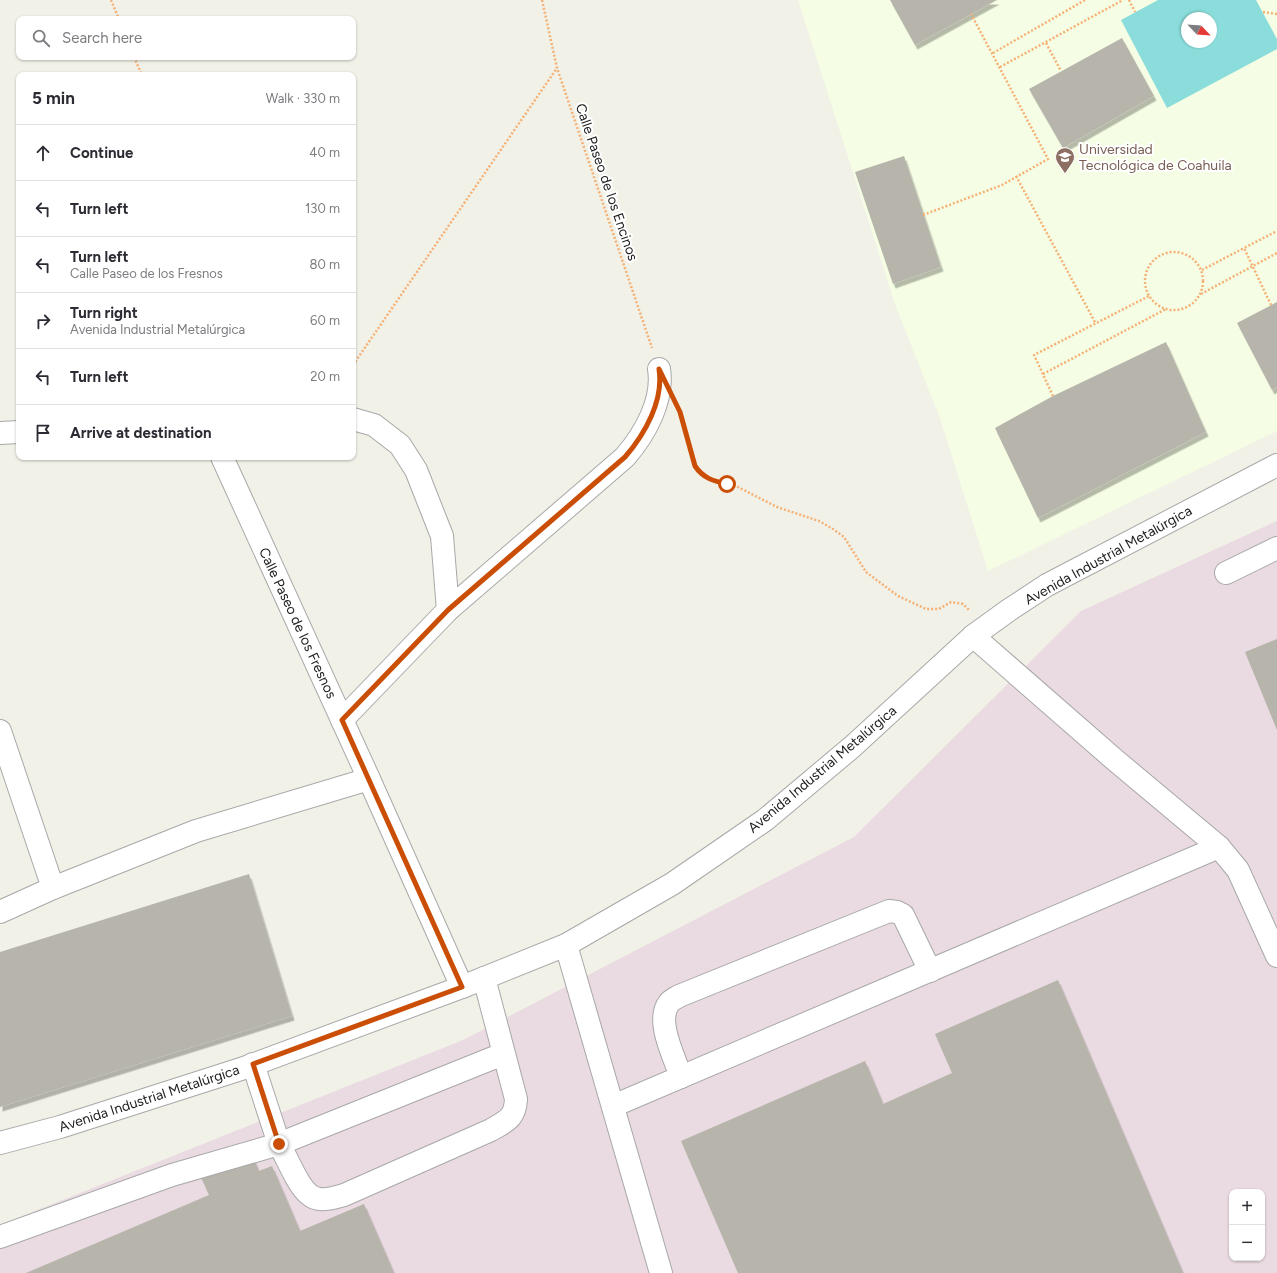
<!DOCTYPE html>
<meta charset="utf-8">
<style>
:root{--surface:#fff;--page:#f2f2f3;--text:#2b2b33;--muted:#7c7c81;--line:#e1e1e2}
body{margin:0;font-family:Figtree,sans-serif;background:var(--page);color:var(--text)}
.controls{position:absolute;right:12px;bottom:12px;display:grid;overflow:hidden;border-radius:8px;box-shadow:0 1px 3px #0004}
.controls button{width:36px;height:36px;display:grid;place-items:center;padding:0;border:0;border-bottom:1px solid var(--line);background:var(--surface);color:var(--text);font:20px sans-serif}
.compass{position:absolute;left:1181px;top:12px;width:36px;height:36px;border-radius:50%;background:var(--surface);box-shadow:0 1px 3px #0004;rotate:115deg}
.stop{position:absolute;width:12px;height:12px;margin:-9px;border:3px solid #cb4e07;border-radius:50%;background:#fff}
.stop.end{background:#cb4e07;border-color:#fff;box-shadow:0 1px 4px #0008}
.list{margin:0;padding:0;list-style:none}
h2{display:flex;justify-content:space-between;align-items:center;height:52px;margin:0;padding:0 16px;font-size:17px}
h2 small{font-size:13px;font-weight:400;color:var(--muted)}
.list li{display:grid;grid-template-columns:26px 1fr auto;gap:12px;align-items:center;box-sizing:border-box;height:56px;padding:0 16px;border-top:1px solid var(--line)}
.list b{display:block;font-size:15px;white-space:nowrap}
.list p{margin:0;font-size:13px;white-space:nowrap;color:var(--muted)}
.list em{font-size:13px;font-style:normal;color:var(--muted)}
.icon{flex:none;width:22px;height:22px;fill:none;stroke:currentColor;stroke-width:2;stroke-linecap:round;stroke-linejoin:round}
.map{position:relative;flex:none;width:1277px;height:1273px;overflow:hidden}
.search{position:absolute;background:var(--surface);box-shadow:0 1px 3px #0004;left:16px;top:16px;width:340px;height:44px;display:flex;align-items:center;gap:10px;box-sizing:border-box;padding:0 14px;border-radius:8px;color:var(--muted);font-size:15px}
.panel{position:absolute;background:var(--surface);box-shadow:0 1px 3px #0004;left:16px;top:72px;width:340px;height:388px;border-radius:8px}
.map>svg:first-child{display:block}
.industrial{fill:#eadae1;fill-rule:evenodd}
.education{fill:#f5fee4;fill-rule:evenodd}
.pitch{fill:#8adddb;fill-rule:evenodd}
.building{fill:#b7b5ab;filter:url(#shadow)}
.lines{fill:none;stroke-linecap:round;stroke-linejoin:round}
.minor-casing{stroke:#a8a8a8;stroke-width:24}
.path{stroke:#f5b175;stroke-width:2.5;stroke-dasharray:2 2;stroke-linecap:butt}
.minor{stroke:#fff;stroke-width:22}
.route{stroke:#cb4e07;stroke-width:5}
.labels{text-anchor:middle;stroke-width:4;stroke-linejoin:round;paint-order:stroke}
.education-label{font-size:14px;fill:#785e54;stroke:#fff;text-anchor:start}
.street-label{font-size:14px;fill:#212121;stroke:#fff}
</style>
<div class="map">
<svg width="1277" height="1273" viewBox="0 0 1277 1273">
<defs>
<filter id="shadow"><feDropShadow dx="2.5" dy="4.5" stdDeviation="0" flood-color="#0004"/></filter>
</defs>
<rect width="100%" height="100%" fill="#f1f1e8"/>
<!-- industrial -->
<path class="industrial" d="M1277,521V1273H0V1225L463,1040L854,837L1081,611ZM1232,1192H1262V1258H1232Z"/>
<!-- education -->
<path class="education" d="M798,0H1277V431L988,571L940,418L896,307ZM1187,18H1211V42H1187Z"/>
<!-- pitch -->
<path class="pitch" d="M1158,0H1256L1277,39V49L1167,108L1121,20ZM1187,18H1211V42H1187Z"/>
<!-- building -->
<g class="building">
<polygon points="890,0 997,0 915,45"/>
<polygon points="1122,38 1154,96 1063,148 1029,89"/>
<polygon points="904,156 941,267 893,284 855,172"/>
<polygon points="1277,302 1277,387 1272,390 1237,323"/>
<polygon points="1166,342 1206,432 1038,518 995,428 1053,396"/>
<polygon points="1277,639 1277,730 1245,652"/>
<polygon points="249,874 292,1016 0,1107 0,952"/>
<polygon points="1058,980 1183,1273 738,1273 681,1141 865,1061 883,1104 952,1073 935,1034"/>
<polygon points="251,1153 259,1171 272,1166 300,1231 364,1204 394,1273 26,1273 209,1195 200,1175"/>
</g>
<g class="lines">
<!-- minor casing -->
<g class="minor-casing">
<g id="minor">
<polyline points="353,419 374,425 400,445 416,470 442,536 448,610"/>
<polyline points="0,433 19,432"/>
<polyline points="222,457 369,779 462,987"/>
<polyline points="1226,573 1277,548"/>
<polyline points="973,636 1115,760 1219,847 1238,870 1277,956"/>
<path d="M342,720L448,610L625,457C645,434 664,400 659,369"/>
<polyline points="0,731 53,888"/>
<polyline points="0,912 53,888 196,831 369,779"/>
<polyline points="566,945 661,1273"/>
<path d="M484,978L516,1099C515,1119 506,1121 491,1130L344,1195C318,1203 309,1201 296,1177C290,1166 285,1155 279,1144L503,1054"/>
<path d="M681,1077C675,1058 655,1021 669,1003C671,1000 676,998 679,996L889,911L897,912L903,915L930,971"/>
<polyline points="613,1106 1219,847"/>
<polyline points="0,1143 60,1127 241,1069 462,987 566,945 672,884 765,820 852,747 973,636 1009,610 1047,585 1277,465"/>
<polyline points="0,1237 172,1175 279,1144 253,1064"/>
</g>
</g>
<!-- path -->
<g class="path">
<polyline points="111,0 119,19"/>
<polyline points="542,0 557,68 652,348"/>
<polyline points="1129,0 1135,12"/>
<polyline points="1263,12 1277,14"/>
<polyline points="1046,43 1061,71"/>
<polyline points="993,53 1085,0"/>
<polyline points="134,57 142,75"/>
<polyline points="1000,67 1123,0"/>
<polyline points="1016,176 1096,324"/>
<polyline points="923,215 1002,185 1048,159 971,14"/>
<circle cx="1174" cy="281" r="29"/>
<polyline points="1202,270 1244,248"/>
<polyline points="1201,294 1277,253"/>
<polyline points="1271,305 1244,248 1277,231"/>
<polyline points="353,365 557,68"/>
<polyline points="1043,374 1166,309"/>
<polyline points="1053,396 1034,355 1149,296"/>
<polyline points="679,409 695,466 705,477 710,480 736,486 777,507 819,521 833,529 844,537 866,572 898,596 926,609 939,609 951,602 963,604 969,610"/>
</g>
<!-- minor -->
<use href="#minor" class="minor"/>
</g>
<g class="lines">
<!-- route -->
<path class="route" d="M279,1144L253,1064L462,987L342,720L448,610L625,457C645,434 664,400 659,369L680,412L695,466C703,478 713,481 727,484"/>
</g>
<!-- icons -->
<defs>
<g id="university-pin" transform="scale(1)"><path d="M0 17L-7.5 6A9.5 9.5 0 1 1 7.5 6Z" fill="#8d6e63" stroke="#fff"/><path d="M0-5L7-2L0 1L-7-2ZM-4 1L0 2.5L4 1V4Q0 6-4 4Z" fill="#fff"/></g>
</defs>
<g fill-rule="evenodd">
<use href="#university-pin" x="1065" y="157"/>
</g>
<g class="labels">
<!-- education labels -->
<g class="education-label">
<text x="1079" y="154">Universidad<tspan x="1079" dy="16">Tecnológica de Coahuila</tspan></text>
</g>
<!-- street labels -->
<g class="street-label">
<text transform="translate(607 182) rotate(71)" y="5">Calle Paseo de los Encinos</text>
<text transform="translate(1108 555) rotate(-29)" y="5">Avenida Industrial Metalúrgica</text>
<text transform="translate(298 623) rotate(65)" y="5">Calle Paseo de los Fresnos</text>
<text transform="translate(822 769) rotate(-40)" y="5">Avenida Industrial Metalúrgica</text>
<text transform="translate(149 1098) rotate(-18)" y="5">Avenida Industrial Metalúrgica</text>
</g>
</g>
</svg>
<div class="controls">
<button>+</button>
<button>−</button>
</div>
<svg class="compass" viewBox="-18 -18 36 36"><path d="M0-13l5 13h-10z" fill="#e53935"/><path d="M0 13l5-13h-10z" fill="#7c7c81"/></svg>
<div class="stop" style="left:727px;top:484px"></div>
<div class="stop end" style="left:279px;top:1144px"></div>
<div class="search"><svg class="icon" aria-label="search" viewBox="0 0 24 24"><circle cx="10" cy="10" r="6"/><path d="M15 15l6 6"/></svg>Search here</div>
<section class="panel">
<h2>5 min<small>Walk · 330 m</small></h2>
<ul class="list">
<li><svg class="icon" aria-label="ahead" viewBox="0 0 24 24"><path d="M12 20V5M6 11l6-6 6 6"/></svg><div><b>Continue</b></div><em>40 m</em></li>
<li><svg class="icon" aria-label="left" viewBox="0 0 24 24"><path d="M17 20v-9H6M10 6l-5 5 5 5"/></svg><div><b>Turn left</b></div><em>130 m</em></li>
<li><svg class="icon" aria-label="left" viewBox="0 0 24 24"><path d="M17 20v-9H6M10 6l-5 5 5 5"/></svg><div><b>Turn left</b><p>Calle Paseo de los Fresnos</p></div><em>80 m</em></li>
<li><svg class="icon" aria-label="right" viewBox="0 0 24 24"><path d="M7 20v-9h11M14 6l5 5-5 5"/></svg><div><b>Turn right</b><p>Avenida Industrial Metalúrgica</p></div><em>60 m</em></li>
<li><svg class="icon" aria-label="left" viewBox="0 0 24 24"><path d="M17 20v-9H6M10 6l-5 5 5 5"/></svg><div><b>Turn left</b></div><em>20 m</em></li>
<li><svg class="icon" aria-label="arrive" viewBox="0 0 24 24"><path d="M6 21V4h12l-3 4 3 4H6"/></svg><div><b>Arrive at destination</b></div></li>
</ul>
</section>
</div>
